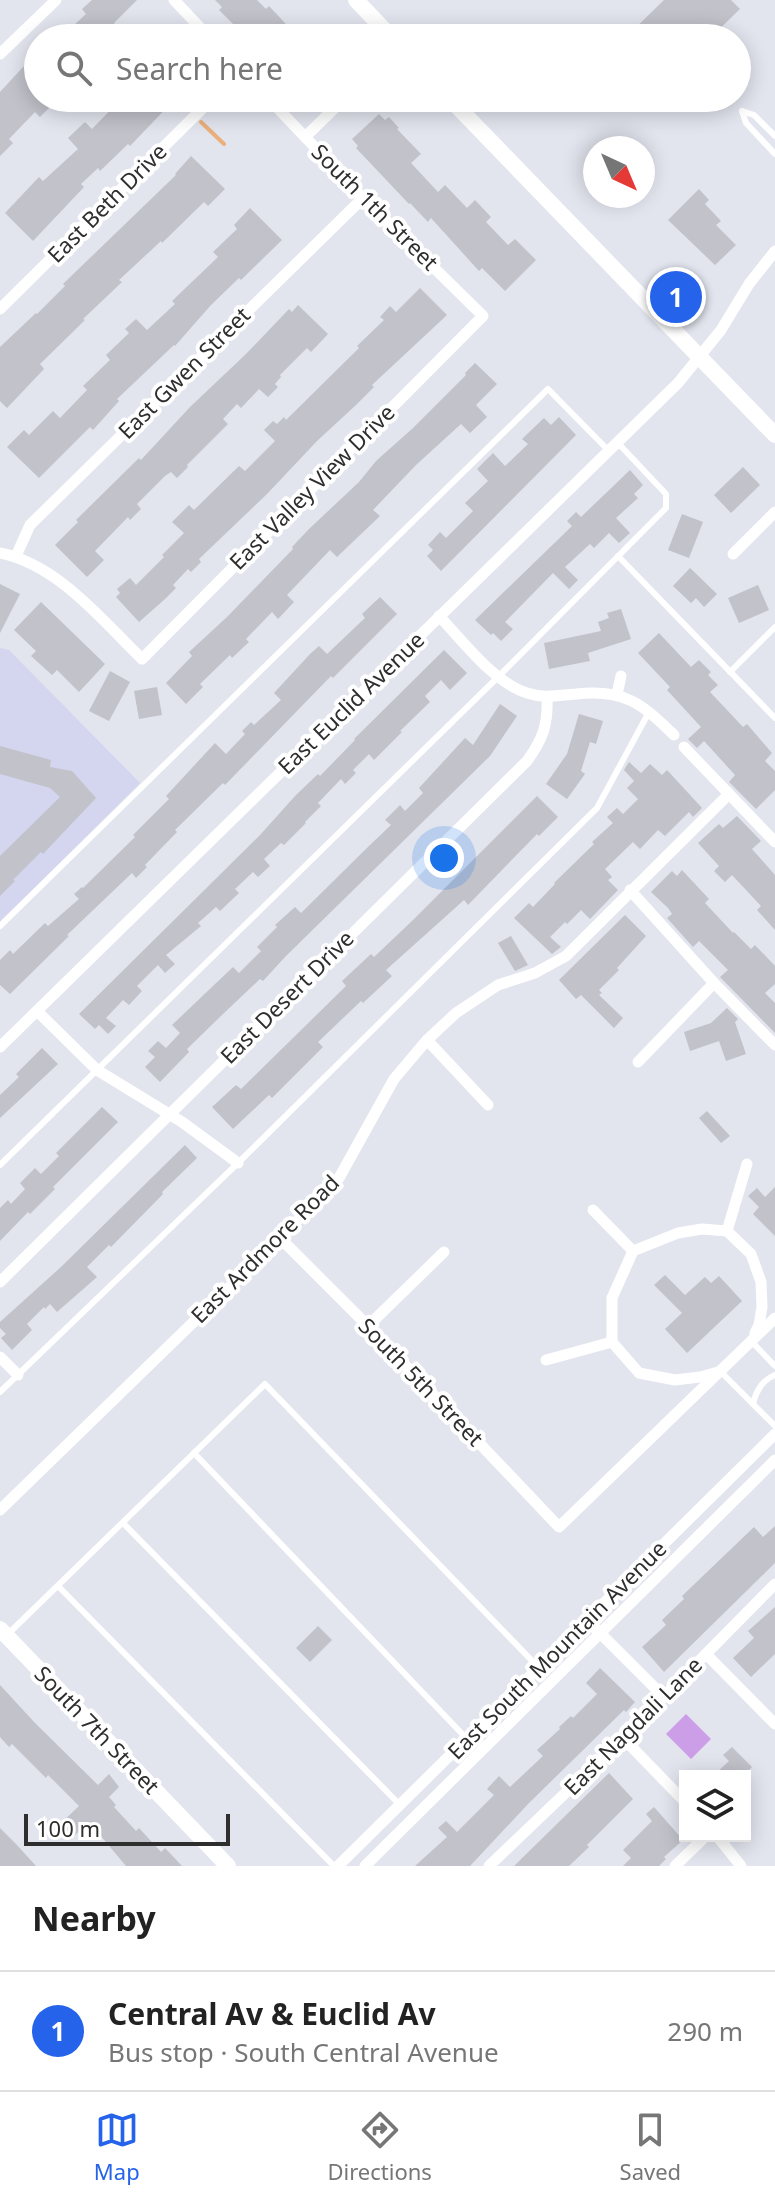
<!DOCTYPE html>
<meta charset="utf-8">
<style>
:root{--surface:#fff;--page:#f6f6f6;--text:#222;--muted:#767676;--line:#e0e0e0;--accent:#2563eb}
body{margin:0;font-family:"Noto Sans",sans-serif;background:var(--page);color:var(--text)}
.controls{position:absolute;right:24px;bottom:24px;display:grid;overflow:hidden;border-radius:0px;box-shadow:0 4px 20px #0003}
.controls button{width:72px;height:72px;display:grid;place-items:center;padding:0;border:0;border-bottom:2px solid var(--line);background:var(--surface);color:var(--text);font:40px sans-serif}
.compass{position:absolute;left:583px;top:136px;width:72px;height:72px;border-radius:50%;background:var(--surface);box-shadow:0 4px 20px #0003;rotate:136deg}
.scale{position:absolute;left:24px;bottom:20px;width:206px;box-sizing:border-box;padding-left:8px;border:4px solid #2e2e2e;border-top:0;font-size:22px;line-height:28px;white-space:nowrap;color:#2e2e2e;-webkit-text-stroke:6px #fff;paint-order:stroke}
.you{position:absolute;left:444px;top:858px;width:28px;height:28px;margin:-20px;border:6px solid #fff;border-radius:50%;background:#1a73e8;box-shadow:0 0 0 12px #1a73e833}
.badge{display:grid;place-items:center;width:52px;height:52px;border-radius:50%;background:var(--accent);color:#fff;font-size:26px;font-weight:700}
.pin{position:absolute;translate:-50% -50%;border:4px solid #fff;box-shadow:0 2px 8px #0006}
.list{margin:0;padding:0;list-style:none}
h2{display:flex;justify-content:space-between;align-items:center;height:104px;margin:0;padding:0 32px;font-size:34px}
h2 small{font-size:26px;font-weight:400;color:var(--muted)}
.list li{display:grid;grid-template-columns:52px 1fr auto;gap:24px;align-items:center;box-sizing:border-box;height:120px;padding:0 32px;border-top:2px solid var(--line)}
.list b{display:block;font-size:30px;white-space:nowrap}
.list p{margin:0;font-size:26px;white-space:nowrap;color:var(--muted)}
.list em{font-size:26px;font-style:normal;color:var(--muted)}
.icon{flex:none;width:44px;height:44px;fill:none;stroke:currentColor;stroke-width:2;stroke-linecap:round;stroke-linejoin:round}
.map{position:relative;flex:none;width:775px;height:1866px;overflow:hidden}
.search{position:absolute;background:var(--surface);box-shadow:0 4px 20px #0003;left:24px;right:24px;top:24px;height:88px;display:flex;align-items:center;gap:20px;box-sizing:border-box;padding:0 28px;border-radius:44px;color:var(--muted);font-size:30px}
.sheet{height:224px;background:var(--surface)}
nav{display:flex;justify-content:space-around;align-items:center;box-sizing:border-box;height:112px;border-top:2px solid var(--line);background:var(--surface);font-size:22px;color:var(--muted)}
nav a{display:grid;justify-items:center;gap:4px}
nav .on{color:var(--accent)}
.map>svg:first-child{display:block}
.education{fill:#d3d6ee}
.pitch{fill:#cc9ee8}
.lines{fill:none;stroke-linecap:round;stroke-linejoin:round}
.stream{stroke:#eaaf7b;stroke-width:4}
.building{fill:#c1c2ca}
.service{stroke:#fff;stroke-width:6}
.minor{stroke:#fff;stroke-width:11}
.secondary{stroke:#fff;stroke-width:16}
.labels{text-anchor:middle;stroke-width:8;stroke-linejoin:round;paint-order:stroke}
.street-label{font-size:22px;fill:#2e2e2e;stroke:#fff}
</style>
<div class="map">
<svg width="775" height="1866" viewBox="0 0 775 1866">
<rect width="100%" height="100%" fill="#e2e5ee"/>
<!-- education -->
<polygon class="education" points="0,648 9,650 140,783 0,922"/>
<!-- pitch -->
<polygon class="pitch" points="686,1714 711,1739 691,1759 666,1734"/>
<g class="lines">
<!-- stream -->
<polyline class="stream" points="201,122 224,144"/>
</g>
<!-- building -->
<g class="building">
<polygon points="92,0 137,0 114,23 119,28 108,38 60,38 86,14 82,9"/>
<polygon points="215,0 257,0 266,9 269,6 299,38 247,38 219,10 222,7"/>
<polygon points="664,0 731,0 740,9 710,38 625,38"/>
<polygon points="38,59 38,98 59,98 40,117 35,112 9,139 13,143 0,156 0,92 24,66 28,70"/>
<polygon points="122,98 176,98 130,146 128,144 100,171 98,168 81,184 84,187 33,241 5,213 39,177 43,181 78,149 68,138 85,122 92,129"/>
<polygon points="379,114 385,120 389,117 399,128 397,129 421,154 411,163 438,192 445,185 467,208 475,200 491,217 486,222 508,245 515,239 536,260 505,291 482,268 479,271 431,218 428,222 410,203 409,204 356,148 358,146 352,139"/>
<polygon points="191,156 225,189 208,206 204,202 162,243 161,241 119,280 122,282 83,319 85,320 40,364 44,369 7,408 0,401 0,347 36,313 37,314 65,286 63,284 176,175 175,174"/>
<polygon points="699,189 709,200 705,204 721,221 716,225 736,245 715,265 668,220"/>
<polygon points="250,208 282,240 241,280 239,278 211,305 175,346 174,345 117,399 119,401 93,430 90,427 39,478 7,447 24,430 29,435 53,411 60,418 87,390 83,386 110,360 106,355 129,333 125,329 136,319 147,330 175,304 172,301 218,257 213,252 237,229 234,225"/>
<polygon points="420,288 447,315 372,385 374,387 356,405 317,441 267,494 199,559 201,562 191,572 188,569 173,585 176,588 165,599 139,622 116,597 120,593 117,589 130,578 136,585 164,557 162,555 184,533 172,522 189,505 194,510 239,466 245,471 275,441 264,430 273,421 277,424 284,417 286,420 359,348 357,346 384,320 380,317 390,306 396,312"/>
<polygon points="298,305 328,334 311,352 307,348 280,375 281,377 275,384 278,387 268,397 259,389 241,408 237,404 223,419 228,424 187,465 188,467 177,478 171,472 165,476 137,504 141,509 130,520 128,517 95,551 104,560 87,577 55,545 78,522 76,520 139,458 141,460 190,407 246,354 289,309 292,312"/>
<polygon points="475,363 497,384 476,405 487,417 470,433 461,424 416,465 373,510 380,516 337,557 330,550 287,595 294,602 278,619 272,612 246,639 249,642 232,658 230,655 200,684 203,687 186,704 166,683 192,656 189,652 227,617 293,549 292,547 309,529 359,482 376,461 413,428 466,375 465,373"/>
<polygon points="559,417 576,435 441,571 427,556 433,550 428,545 440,532 446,538 473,511 465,503 488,481 477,469 493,453 505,466 528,444 522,439 544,418 551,425"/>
<polygon points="743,467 760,485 731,513 714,495"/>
<polygon points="630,470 643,485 634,494 638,498 616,518 630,533 619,543 609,533 594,548 590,544 565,567 578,580 569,589 553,573 505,622 513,629 501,641 493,633 491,635 475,620 572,526 567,521 576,512 581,517"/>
<polygon points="682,514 703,522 689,558 668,550"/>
<polygon points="690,568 717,594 704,607 696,598 691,603 673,586"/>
<polygon points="0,584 20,594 0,633"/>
<polygon points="758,585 769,610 739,623 728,598"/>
<polygon points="380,597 397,614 333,678 331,676 225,785 223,783 175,830 177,832 145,865 147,867 136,878 132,873 67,935 69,936 10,994 0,985 0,960 10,950 13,954 45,923 48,926 79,899 74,894 82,887 83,888 135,837 133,835 169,799 166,796 215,743 226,754 245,734 242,731 251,722 254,725 281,700 274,693 310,654 319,646 327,654 365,618 362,614"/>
<polygon points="41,602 105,664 79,692 57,670 52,675 31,656 36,651 14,630"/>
<polygon points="621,609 631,639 588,653 590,661 549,669 544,643 601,631 598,622 609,618 607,613"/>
<polygon points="659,633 691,667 699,660 711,672 708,675 718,685 710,692 743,727 747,724 772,753 765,761 775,771 775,790 756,809 729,782 735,775 704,741 697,748 688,739 701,727 667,690 670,687 638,653"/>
<polygon points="444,650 467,673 450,690 441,680 425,696 430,702 400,731 402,732 374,760 369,754 353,770 356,773 345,784 341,779 318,803 321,806 305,822 306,823 284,845 281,843 264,859 270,866 258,877 253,872 235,889 239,893 220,911 216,907 198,923 201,926 166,955 175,964 165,973 158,965 137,986 142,991 129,1005 123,1000 106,1018 116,1026 108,1034 99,1025 95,1029 79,1014 261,834 295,796 318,774 320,776 355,740 354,739"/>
<polygon points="110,671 130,682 109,721 89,711"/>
<polygon points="157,687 162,715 139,719 134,691"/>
<polygon points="500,704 517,716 490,756 286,956 263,981 260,979 223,1014 187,1049 189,1052 160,1082 145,1067 155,1057 148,1051 158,1041 166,1048 180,1033 172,1025 233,967 239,973 261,951 257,947 277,927 275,925 295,907 301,913 370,845 391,825 385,820 400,805 405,811 423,793 419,788 465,738 473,745"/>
<polygon points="579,714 603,721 596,744 590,742 581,771 585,774 567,799 546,784 567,754"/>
<polygon points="0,746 51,760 50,767 72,771 96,798 43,854 41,852 13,880 15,881 0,896 0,856 60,797 50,788 0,774"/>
<polygon points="629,762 641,773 650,764 662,775 667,770 702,808 693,817 689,812 665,836 658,830 640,849 633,842 605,869 612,877 608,880 618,890 590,919 581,910 567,924 565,922 550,937 561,947 552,954 514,918 529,903 533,907 555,884 554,883 594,844 592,842 613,823 607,817 617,808 623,814 638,799 627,788 634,781 624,770"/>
<polygon points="537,796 558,817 539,836 537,834 468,905 464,900 386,970 392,976 363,1003 361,1001 318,1042 323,1047 272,1098 269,1095 233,1129 212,1107 236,1085 241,1089 346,986 342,981 371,954 374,957 412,921"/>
<polygon points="737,816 761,841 752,849 775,875 775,930 757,910 761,906 732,875 725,882 714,871 719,866 698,843 719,824 723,828"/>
<polygon points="682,870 709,899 705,903 733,933 734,932 751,949 755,945 775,966 775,984 765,993 775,1003 775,1033 720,977 728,970 699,941 693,947 667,918 672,914 668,908 651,892 672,871 677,876"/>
<polygon points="625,915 646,936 617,968 619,970 599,990 602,993 599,995 623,1018 614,1028 581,995 576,999 559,980"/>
<polygon points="511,936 528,965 515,971 498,943"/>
<polygon points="727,1008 738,1019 735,1022 746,1054 726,1061 719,1041 690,1051 684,1032 711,1023"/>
<polygon points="42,1048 58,1064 0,1118 0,1095 19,1077 16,1074"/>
<polygon points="102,1107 118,1122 53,1187 55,1189 30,1214 28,1212 0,1241 0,1208 8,1200 11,1204 25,1189 20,1183 35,1168 41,1174 59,1156 56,1153"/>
<polygon points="707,1111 730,1136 721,1143 699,1118"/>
<polygon points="185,1145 197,1158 162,1192 163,1194 111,1247 109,1245 87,1267 97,1277 57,1312 50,1304 45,1309 44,1307 27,1324 32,1330 12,1350 1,1338 6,1334 0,1328 0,1322 61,1267"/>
<polygon points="775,1187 775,1236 753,1214 759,1207 748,1196 757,1188 765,1197"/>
<polygon points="665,1275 685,1295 705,1277 711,1283 719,1276 742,1301 687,1353 665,1329 682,1313 654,1285"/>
<polygon points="775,1526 775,1563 664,1672 642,1647 666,1625 662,1620 684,1599 682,1596 754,1527 763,1537"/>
<polygon points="775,1607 775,1654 751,1677 733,1658 754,1638 748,1631"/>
<polygon points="318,1626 332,1640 310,1662 296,1648"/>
<polygon points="600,1668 635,1702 626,1712 624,1710 528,1804 470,1866 415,1866 447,1837 438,1828 446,1821 457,1832 494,1795 487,1789 499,1776 510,1787 543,1756 537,1750 560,1729 559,1727 571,1716 573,1718 597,1694 586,1683"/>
<polygon points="0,1685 35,1723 98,1785 109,1774 119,1787 109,1797 116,1805 114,1807 136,1831 139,1828 161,1852 165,1848 182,1866 126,1866 89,1822 70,1840 58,1826 79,1806 48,1775 46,1778 12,1744 9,1747 0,1737"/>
<polygon points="732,1747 752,1767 744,1776 713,1776 729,1761 723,1755"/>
<polygon points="609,1773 633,1799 587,1845 589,1847 569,1866 514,1866"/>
<polygon points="654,1807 683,1840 664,1857 666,1859 659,1866 623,1866 631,1858 623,1850 652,1821 646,1814"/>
<polygon points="0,1828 16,1844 36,1866 0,1866"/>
</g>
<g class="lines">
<!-- service -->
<g class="service">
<polyline points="742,111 746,123 775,154"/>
<polyline points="742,111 754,115 775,136"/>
<polyline points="618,556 775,718"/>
<polyline points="730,672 775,627"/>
<polyline points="0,926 548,389 608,450"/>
<polyline points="0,1165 498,677 666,508 666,494 617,442"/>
<polyline points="751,1341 775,1366"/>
<polyline points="720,1371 775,1426"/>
<polyline points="0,1392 238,1163 597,808 649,712"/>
<path d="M753,1404C756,1391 762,1380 775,1375"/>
<polyline points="194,1453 467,1739"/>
<polyline points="123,1523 401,1806"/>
<polyline points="58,1586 334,1866"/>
<polyline points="8,1634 265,1384 538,1667"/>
</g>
<!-- minor -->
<g class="minor">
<polyline points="174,0 210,38"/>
<polyline points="0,54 56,0"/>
<polyline points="305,137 345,98"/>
<polyline points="0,309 213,98"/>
<path d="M0,553C58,565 101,619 142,659L483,316L363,198L268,98"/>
<polyline points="733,554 775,512"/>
<polyline points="16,556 30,525 363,198"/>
<path d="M439,616C464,642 493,682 527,693C545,699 559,695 576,694C625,689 641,703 674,735"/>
<polyline points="617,694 621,676"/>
<polyline points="684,747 775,842"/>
<polyline points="630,890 714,983 775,1045"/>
<polyline points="37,1011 97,1070 182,1122 238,1163"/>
<polyline points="427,1040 488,1105"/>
<polyline points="0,1047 678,383 721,330 749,284 775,251"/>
<polyline points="638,1062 714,983"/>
<polyline points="593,1210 633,1251"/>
<polyline points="727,1231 747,1164"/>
<polyline points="280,1238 368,1326 559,1527 775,1318"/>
<path d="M0,1282L527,761C543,739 548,725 547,698"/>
<polyline points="368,1326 444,1252"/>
<polyline points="0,1357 18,1375"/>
<polyline points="546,1360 612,1342"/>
<polyline points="718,1372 700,1377 675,1380 639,1373 612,1342 612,1298 633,1251 678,1233 702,1229 727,1231 751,1254 761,1282 762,1307 759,1325 755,1333"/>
<polyline points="0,1510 280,1238 339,1178 394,1079 427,1040 456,1013 498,985 535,973 566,956 729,794"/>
<polyline points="587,1620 664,1697"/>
<polyline points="706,1654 775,1724"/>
<polyline points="623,1738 685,1802"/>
<polyline points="717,1836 741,1866"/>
<polyline points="338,1866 775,1434"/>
<polyline points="365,1866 775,1460"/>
<polyline points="489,1866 623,1738 775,1584"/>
<polyline points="675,1866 706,1836"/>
</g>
<!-- secondary -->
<g class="secondary">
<polyline points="356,0 392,38"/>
<polyline points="449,98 775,435"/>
<polyline points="0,1629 228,1866"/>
</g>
</g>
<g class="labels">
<!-- street labels -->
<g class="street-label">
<text transform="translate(107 203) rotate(-45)" y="8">East Beth Drive</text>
<text transform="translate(375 207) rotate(45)" y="8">South 1th Street</text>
<text transform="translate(184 373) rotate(-45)" y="8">East Gwen Street</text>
<text transform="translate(312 487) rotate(-45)" y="8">East Valley View Drive</text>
<text transform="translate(351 703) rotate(-44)" y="8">East Euclid Avenue</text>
<text transform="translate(287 997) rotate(-45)" y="8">East Desert Drive</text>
<text transform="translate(265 1249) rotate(-45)" y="8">East Ardmore Road</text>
<text transform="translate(421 1382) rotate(46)" y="8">South 5th Street</text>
<text transform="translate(557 1650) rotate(-45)" y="8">East South Mountain Avenue</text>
<text transform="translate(633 1726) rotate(-45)" y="8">East Nagdali Lane</text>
<text transform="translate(97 1730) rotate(46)" y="8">South 7th Street</text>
</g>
</g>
</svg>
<div class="controls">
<button><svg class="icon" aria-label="layers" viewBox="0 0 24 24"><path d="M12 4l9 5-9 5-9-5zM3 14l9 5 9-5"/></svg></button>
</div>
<svg class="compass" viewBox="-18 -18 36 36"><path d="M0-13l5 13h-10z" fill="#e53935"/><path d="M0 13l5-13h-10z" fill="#767676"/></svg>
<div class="scale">100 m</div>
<div class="you"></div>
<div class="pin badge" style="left:676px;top:297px">1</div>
<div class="search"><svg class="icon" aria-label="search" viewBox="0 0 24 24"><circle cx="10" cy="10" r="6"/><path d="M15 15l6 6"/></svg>Search here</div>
</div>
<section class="sheet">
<h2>Nearby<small></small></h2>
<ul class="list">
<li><span class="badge">1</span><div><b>Central Av &amp; Euclid Av</b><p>Bus stop · South Central Avenue</p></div><em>290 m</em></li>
</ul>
</section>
<nav>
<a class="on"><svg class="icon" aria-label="map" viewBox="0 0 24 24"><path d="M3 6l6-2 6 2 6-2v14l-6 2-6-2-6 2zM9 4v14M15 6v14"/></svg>Map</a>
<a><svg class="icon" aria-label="directions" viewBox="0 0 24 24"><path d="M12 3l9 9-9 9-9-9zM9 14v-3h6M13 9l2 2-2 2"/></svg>Directions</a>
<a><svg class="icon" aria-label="saved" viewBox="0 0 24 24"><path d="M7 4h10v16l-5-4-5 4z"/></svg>Saved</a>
</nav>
